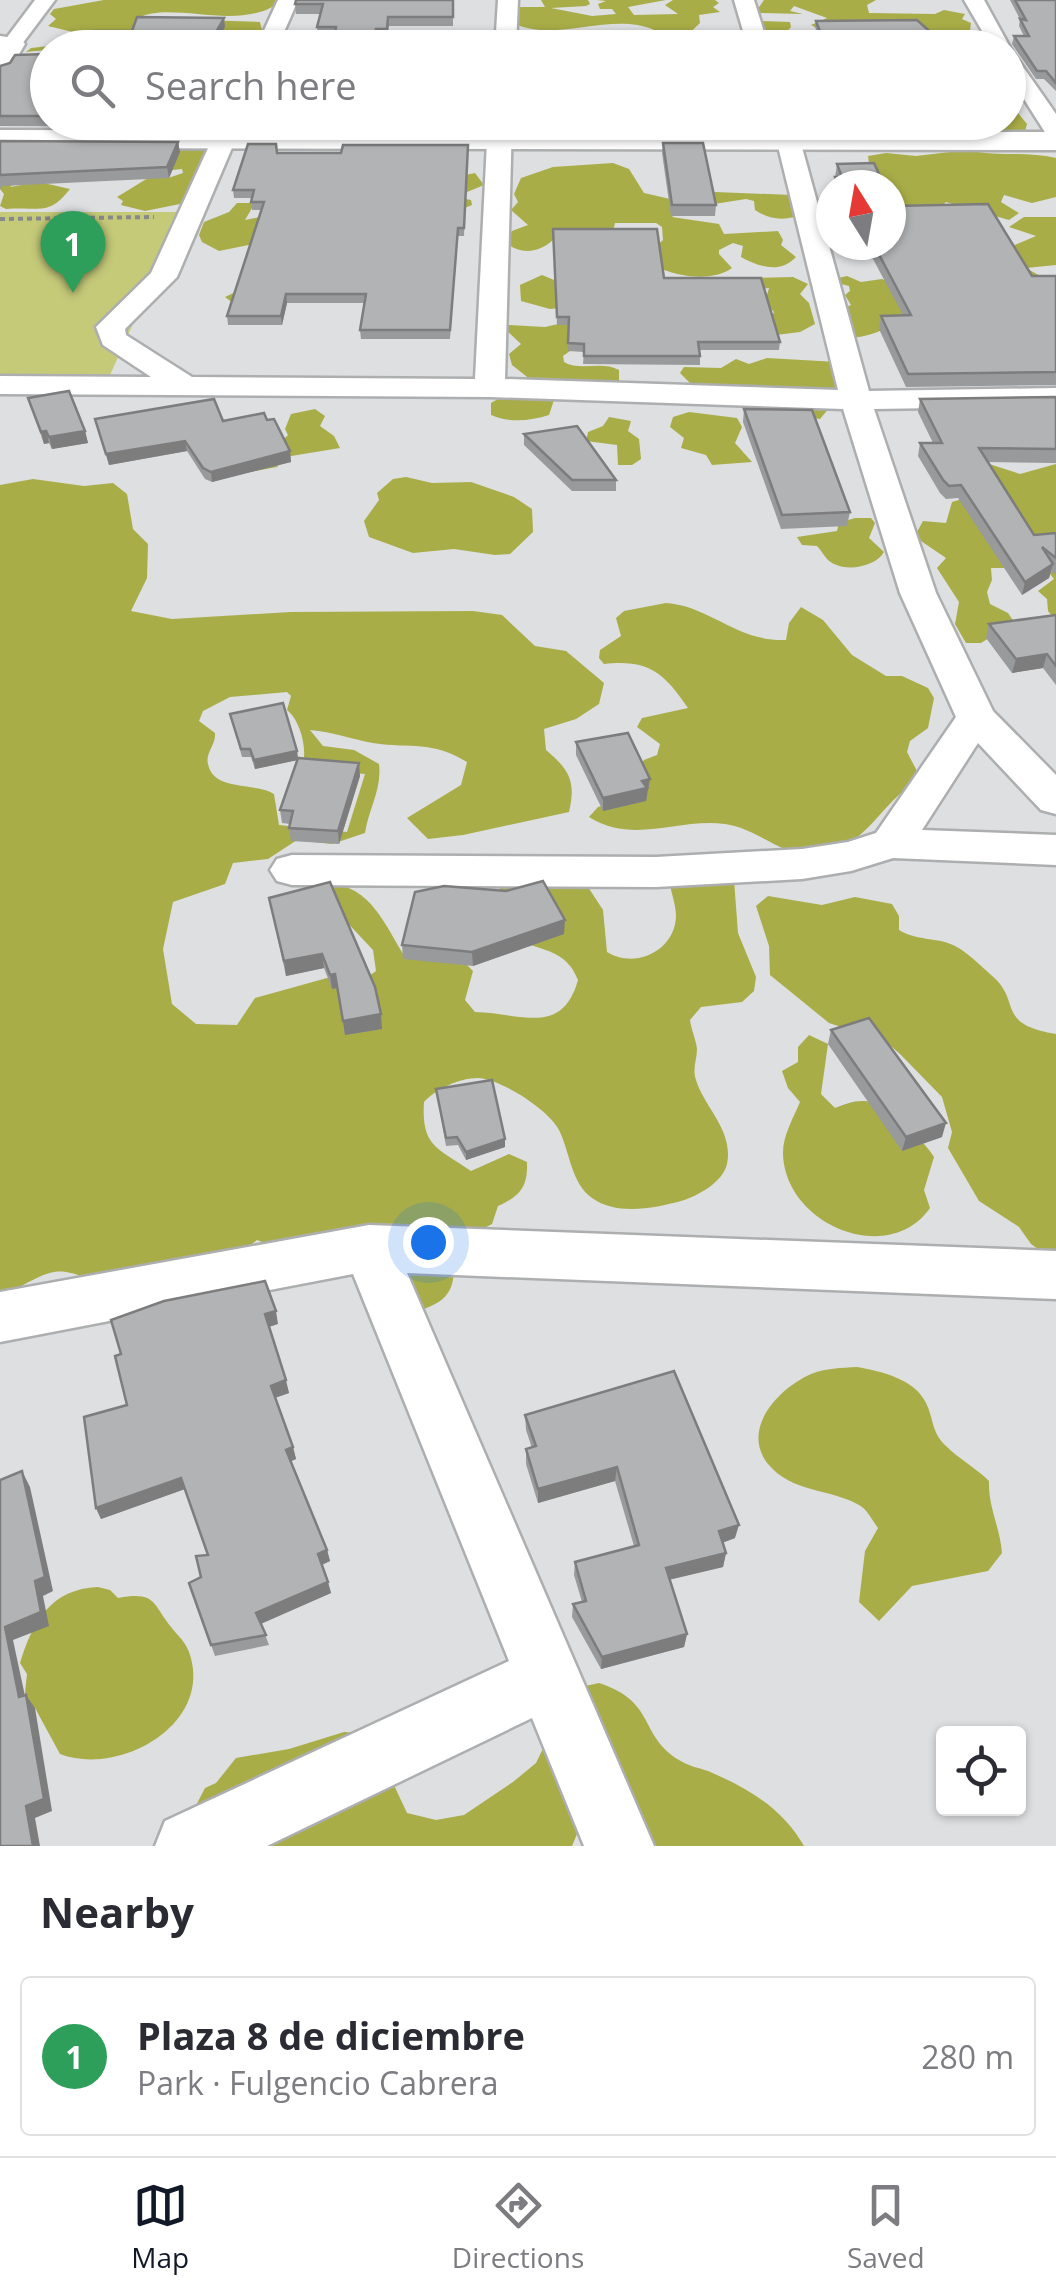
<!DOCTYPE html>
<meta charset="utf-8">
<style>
:root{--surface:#fff;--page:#f7f7f7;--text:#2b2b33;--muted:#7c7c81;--line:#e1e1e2;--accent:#111827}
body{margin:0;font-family:"Open Sans",sans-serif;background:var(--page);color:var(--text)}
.controls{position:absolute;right:30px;bottom:30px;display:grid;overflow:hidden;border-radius:10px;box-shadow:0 2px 8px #0004}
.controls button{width:90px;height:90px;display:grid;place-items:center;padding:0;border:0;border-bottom:2px solid var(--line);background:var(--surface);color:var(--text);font:50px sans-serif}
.compass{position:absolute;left:816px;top:170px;width:90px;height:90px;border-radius:50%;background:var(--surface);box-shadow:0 2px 8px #0004;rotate:349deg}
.you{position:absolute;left:428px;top:1242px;width:35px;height:35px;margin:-25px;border:8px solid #fff;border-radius:50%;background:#1a73e8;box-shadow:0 0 0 15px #1a73e833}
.badge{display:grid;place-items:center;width:65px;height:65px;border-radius:50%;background:var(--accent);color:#fff;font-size:32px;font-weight:700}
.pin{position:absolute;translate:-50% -82px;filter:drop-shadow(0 2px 5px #0008)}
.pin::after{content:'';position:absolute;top:52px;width:35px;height:30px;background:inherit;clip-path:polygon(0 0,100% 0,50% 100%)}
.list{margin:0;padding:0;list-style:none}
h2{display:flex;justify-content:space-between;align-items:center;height:130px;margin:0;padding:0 40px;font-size:42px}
h2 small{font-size:32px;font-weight:400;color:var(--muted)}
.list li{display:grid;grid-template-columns:65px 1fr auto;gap:30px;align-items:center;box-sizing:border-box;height:160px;margin:0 20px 20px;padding:0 20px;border:2px solid var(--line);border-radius:10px}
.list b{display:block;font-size:38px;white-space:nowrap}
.list p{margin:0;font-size:32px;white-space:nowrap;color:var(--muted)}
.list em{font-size:32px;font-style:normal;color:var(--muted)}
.icon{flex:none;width:55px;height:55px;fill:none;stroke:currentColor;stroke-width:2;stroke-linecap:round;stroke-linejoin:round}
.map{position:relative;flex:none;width:1056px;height:1846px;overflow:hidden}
.search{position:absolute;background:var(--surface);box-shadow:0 2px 8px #0004;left:30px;right:30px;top:30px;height:110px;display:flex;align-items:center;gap:25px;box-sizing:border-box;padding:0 35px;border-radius:55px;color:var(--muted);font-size:38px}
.sheet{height:310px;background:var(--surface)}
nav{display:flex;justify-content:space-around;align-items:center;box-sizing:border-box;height:140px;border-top:2px solid var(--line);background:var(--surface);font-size:28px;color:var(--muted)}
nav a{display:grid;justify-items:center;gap:5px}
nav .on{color:var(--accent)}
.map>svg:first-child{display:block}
.green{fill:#c5ca79}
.forest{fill:#a9ad47;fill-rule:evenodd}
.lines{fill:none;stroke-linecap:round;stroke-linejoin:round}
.service-casing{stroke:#adaeaf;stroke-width:6}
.minor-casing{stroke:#adaeaf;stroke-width:5}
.secondary-casing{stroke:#adaeaf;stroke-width:5}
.path{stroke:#88898a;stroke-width:4;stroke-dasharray:5 4;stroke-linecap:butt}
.service{fill:#fff;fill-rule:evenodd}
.minor{fill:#fff;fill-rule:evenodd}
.secondary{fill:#fff;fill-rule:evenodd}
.wall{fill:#999a9b}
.shaded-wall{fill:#7d7d7e}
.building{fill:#b2b3b4;stroke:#7d7d7e;stroke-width:2.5}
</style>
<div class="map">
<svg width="1056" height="1846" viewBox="0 0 1056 1846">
<rect width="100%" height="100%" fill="#dddfe0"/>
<!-- green -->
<polygon class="green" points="0,212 183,212 110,375 0,374"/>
<!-- forest -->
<g class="forest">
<path d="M104,0H283C242,34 173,0 138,18L260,22L262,30L255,32L197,29L90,34L109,36L74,47L26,52L31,48L58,45L63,37L85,35L48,26L56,19L50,14L54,9Z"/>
<path d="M541,0H588L590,4L586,6L551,8L592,16L616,14L612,9H600L598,4L606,1L597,0H666L628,7L634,15L678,14L665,5L673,0H715L719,3L713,7L720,12L699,15L700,23L681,41V48L537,47L580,41L593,33L654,30C609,10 550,47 508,20L520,7H545Z"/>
<polygon points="764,0 876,0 867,5 869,13 935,14 944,10 965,14 962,19 971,23 970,31 923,35 883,47 770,47 770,41 755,37 762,21 790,22 791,27 784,35 795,40 838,39 811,25 827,18 794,6 790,11 803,14 761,13 757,10"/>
<path d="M1009,102L1027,124L1024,135H864C843,128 810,138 795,123L1008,122Z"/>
<polygon points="188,146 213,149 185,203 145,211 121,205 123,201 117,197 148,178 168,178 183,173 182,169 163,171 173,150"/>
<path d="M967,150C997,157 1026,151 1056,158V197L1032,203L1004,195L1001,202L1019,213L1009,220L946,202L942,206L891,207V185H872L868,156L886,153L916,156Z"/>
<path d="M613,163L629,169L644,193L679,201L715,192L792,195L797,216C782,221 768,219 755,210L754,201L746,199L682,209L672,217L719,224L724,234L778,231L783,240L781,245L796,257C780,274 759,267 741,257L743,246L733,243L719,250V254L732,268C712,282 678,277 657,267L653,249L663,240L662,227L656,223H615L613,231L557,236C542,253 519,257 503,240L512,231L528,225L511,210L518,202L514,194L521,178L553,167Z"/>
<path d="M0,170L13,184L10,187L39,182L70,189C48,217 40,206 6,209L0,206L4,194L0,189Z"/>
<polygon points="475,173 484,185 455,197 471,200 472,205 233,303 225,297 242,289 263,242 219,251 202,242 199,235 204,222 229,212 237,203 255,203 245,220"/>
<polygon points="1024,217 1056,217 1056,265 1026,268 1056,285 930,262 1010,247 1036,236 1009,227"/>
<polygon points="542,275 559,282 793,277 808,284 800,294 809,303 815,324 800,332 776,335 768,322 774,312 765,302 769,288 550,309 521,301 520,285"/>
<path d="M847,276L861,282L882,279L931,299C905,317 881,337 849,338L842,309L851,305L845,295L850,291L849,286L837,283L838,278Z"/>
<path d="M567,322L578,324L570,351L563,356L564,362C581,372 601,360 619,370V382L555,397L549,415C530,421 509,423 491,415V403L531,380L512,365L509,354L521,344L506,330L509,325L545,327Z"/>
<path d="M767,358L837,362L841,367L834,379L843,391L820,419L756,411L760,392C740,378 718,390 696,389L680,373L684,367L721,368L736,359L749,364Z"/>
<polygon points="315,409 325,416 320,426 334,436 340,448 285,457 277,467 250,472 288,435 285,429 291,414"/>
<polygon points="689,412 737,418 742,427 735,443 752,462 712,465 706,455 681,448 684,438 670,427 673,417"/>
<polygon points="609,417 631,421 628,431 639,439 641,459 632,465 618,465 617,445 586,441 588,432 603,426"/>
<polygon points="983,462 1020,474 1056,464 1056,621 1048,611 1047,599 1038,591 1054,579 1037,557 1006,568 991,568 992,580 987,592 990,604 1008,613 1014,622 981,643 966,643 955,624 959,602 937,568 946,558 921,541 917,532 923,521 946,523 952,502 962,499"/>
<polygon points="406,477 432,483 471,482 514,497 532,509 533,532 510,554 495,555 454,549 413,553 369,537 364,521 379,500 377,493 393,479"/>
<path d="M33,479L84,486L113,483L127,494L133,529L148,544L147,578L131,611L172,619L290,612L473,611L502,615L535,646L566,651L604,683L599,704L576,719L544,729L546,750C570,770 576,782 569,812L463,835L428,839L407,818L461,785L467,762C430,740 413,749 373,743C351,739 333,732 310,730L323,746L354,750L379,764C382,790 369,807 365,833L332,844L297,840L268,859L233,863L225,884L173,902L163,949L172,1004L196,1024L237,1025L255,998L327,978L369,976L376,971L373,950L342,917L328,883C372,887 384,924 405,957L462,960L473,971L465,1000L475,1012C521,1013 562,1037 578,980C568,954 549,951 524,943L497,893L505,882L588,887L603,910L607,952C634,969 675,952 676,916C676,903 670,891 669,878L734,880L738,933L756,977L754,991L742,1002L701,1007L690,1020C691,1029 696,1040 697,1049C697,1060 692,1068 696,1080C704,1107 734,1131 727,1164C723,1182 698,1196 681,1201C655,1208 617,1216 592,1198C571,1183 570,1152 559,1130C549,1110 501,1079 478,1078C459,1078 436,1089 424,1102C421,1147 438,1148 471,1171L509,1154L527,1162C528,1187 520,1196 498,1206L492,1224L452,1245C457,1287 454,1302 410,1313L361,1262L277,1248L257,1240L240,1254L114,1291C52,1261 58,1268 0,1297V485ZM287,692L291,696L287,710C301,721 309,753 301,769L365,774L347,832L279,825L274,794C257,782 213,792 208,764C205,753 216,745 215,733L199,721L203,711L230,697Z"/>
<path d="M855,518H871L875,523L869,538L884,552C875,568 842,573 828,560C824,556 821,550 817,546L802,545L797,537L837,531L839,523Z"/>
<path d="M666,603C710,606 737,642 786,640L789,623L801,607L823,620L852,655L886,676H902L928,688L934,698L928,728L910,741L907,752L918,773L915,783C881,803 869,842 826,853C786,863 762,829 725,824C677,818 634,845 589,817L598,807L648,792L637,770L644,760L657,755L660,744L637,727L642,718L688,708C664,673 649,659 604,664L599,658L600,650L621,636L616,618L624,611Z"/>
<path d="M768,896L822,905L855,897L892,904L899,916V930C917,941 935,937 953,945C966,951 980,965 991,975C1023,1001 994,1024 1056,1034V1262L1031,1244L1019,1227L979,1201L948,1148L952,1132L942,1097L900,1054L885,1041L829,1023L770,975L769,946L756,906Z"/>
<path d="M809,1035L828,1044L821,1094L835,1108C847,1103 861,1098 874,1103C893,1110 924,1141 934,1157L924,1190L930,1208C888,1268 784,1224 783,1153C783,1135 793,1119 800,1102L788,1088L782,1071L798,1062V1047Z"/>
<path d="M857,1367C880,1371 915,1379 926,1403C934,1419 931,1432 946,1446C959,1459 976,1468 989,1481C988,1507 1000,1527 1002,1553L988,1571L912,1586L879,1621L859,1602L865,1551L878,1528C872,1520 867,1509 859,1505C829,1488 792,1493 768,1464C740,1429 779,1388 811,1374C826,1368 841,1368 857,1367Z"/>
<path d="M98,1587L110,1590L118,1598C156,1591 152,1603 171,1627C178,1636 185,1641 189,1652C215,1724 119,1777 60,1754L35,1708L24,1702L27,1674L20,1663C33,1621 51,1589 98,1587Z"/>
<path d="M599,1683C657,1702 638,1735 679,1760C688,1766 699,1768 708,1771C748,1788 782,1808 804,1846H623L605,1828L577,1834L572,1846H175L205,1788L216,1783L236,1758L289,1749L344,1732L370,1734L407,1813L436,1820L464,1815L513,1782L536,1763L572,1689Z"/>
</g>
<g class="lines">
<!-- service casing -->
<g class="service-casing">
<g id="service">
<polygon points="914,122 926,122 932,143 924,143"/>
<polygon points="970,122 981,122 989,143 981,143"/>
</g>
</g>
<!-- minor casing -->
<g class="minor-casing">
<g id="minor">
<polygon points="35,0 55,0 19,48 5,48 2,44"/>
<polygon points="278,0 298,0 277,48 256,48"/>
<polygon points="498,0 518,0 516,48 495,48"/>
<polygon points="734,0 754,0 769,48 748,48"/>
<polygon points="964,0 984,0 1012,51 1056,114 1056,139 1048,137 1008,74 1008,48 992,48"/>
<polygon points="220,122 243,122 177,277 125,329 126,335 192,377 475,379 488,122 512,122 505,379 838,390 772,122 795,122 869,391 1056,388 1056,406 874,409 936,593 993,711 1056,775 1056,814 1041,810 978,743 922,830 1056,835 1056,865 893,858 851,871 802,879 656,887 292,885 277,881 270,870 277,859 292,855 656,857 802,849 848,842 876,833 956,717 900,593 843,409 490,397 0,394 0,376 151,377 103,345 96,327 151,273"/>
<polygon points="369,1225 1056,1251 1056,1299 407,1273 654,1846 584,1846 532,1718 267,1846 155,1846 165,1821 509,1661 353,1274 0,1342 0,1292"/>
</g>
</g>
<!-- secondary casing -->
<g class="secondary-casing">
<g id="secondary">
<polygon points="0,36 21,39 25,44 9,71 0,73"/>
<polygon points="0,130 1056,132 1056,150 0,148"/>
</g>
</g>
<!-- path -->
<polyline class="path" points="0,219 154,217"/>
<!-- service -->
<use href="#service" class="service"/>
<!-- minor -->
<use href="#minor" class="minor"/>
<!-- secondary -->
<use href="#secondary" class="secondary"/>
</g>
<!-- wall -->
<g class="wall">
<polygon points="453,0 453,26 389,26 387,39 377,39 375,48 334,48 334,36 318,36 317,27 321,14 296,14 295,4"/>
<polygon points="1010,0 1056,0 1056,91 1044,79 1036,79 1012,44 1014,36 1024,36 1019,26 1020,19"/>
<polygon points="816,21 937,38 1006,48 823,48 815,27"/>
<polygon points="48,54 48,122 193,122 191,127 0,126 0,66"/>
<polygon points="0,141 178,142 180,152 169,178 2,186 0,190"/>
<polygon points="663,143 716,205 715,216 671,216 662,153"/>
<polygon points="468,145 464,236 458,236 450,339 361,339 360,330 365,303 287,303 282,325 228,325 227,316 261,210 252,210 252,198 234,198 233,190 277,153 341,153"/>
<polygon points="837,164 884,185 834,185"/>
<polygon points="893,206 1032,276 1056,276 1056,385 906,387 879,329 881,316 903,315 873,259 864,259 858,245 891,245"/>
<polygon points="553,229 664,278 780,342 779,350 700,350 700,365 583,364 584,352 568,351 569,325 557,325"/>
<polygon points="1056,397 1056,463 988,462 1034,535 1056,533 1056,575 1051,571 1049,578 1022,595 958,498 946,499 940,493 918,456 920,443 933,443 918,412 920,399"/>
<polygon points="28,398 85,431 88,443 52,449 49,443 44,444"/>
<polygon points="744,409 850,512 847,526 781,529 743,422"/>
<polygon points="95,419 267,420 290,451 291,462 212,482 205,479 187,451 109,465"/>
<polygon points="524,434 616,480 616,491 572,491 524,445"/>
<polygon points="1056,615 1056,685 1043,668 1012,673 986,638 989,624"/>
<polygon points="230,714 297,751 298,759 360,776 339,844 291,841 289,828 290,824 282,823 280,810 297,760 255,769 251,757 242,757"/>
<polygon points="576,742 650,779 646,801 603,811 576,755"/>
<polygon points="330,882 382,1029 345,1035 337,988 332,989 324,968 286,976 269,898"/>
<polygon points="506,891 564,934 473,966 403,959 402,945"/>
<polygon points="831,1030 942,1137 902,1151 828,1044"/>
<polygon points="436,1089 505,1139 505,1147 466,1160 458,1145 446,1146"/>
<polygon points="278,1324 269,1327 289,1393 275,1398 293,1447 296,1459 291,1461 327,1550 330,1561 322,1565 331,1593 261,1624 269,1645 215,1656 189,1583 201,1577 208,1555 185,1489 101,1519 96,1508 127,1405 115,1356"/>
<polygon points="525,1415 735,1538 722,1543 726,1553 723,1567 669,1580 687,1634 684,1647 601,1669 572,1617 573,1604 582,1602 574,1575 575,1562 634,1546 615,1481 538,1503 526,1464 526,1449 532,1448 526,1430"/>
</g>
<!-- shaded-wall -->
<g class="shaded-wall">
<polygon points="224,18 225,27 213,48 207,48"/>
<polygon points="178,142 180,152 169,178 167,167"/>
<polygon points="286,294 287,303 282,325 281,316"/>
<polygon points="46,431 49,443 44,444 41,432"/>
<polygon points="85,431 88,443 52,449 49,437"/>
<polygon points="185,441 187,451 109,465 106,454"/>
<polygon points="290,451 291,462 212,482 211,472"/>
<polygon points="1053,564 1049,578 1022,595 1025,582"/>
<polygon points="1047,654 1043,668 1012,673 1016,659"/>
<polygon points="297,751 298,760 255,769 254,760"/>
<polygon points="359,763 360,776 339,844 338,831"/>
<polygon points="650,779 646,801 603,811 603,798 642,781"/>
<polygon points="565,920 564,934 473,966 472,952"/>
<polygon points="322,954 324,968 286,976 284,961"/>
<polygon points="335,974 337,988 332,989 330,975"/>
<polygon points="381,1014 382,1029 345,1035 343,1021"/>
<polygon points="946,1123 942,1137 902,1151 906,1137"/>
<polygon points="505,1139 505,1147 466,1160 466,1152"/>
<polygon points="276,1311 278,1324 268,1327 265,1314"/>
<polygon points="286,1380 289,1393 274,1398 271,1386"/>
<polygon points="293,1447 296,1459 289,1462 286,1450"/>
<polygon points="617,1467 615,1481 538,1503 538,1489"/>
<polygon points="22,1471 30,1487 53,1591 43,1596 49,1626 13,1640 28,1710 19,1697 5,1627 35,1581"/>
<polygon points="181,1478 185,1489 101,1519 96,1508"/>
<polygon points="739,1525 735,1538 716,1545 719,1531"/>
<polygon points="327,1550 330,1561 321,1565 318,1554"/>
<polygon points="726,1553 723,1567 663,1581 666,1568"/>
<polygon points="328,1582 331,1593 260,1624 256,1613"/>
<polygon points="687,1634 684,1647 601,1669 602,1657"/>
<polygon points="26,1695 35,1708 52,1811 35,1818 40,1846 33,1846 26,1806"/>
</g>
<!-- building -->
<g class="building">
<polygon points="296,0 453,0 453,17 388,17 387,29 376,29 375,38 334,38 336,27 317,27 323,4 295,4"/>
<polygon points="1015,0 1056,0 1056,83 1046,71 1037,71 1014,36 1029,36 1020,19 1026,20"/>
<polygon points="137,17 224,18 207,48 72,48 75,42 88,42 93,31 132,31"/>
<polygon points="917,20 937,38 986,38 993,46 1005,46 1006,48 826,48 816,21"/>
<polygon points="48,54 48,116 0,116 0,66 10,63 15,55"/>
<polygon points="0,141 178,142 167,167 0,175"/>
<polygon points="663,143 703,143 716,205 672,205"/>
<polygon points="248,144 276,144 277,153 341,153 343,145 468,145 464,228 458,228 450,330 360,330 366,294 286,294 281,316 227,316 264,202 251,202 254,190 233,190"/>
<polygon points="874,163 884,185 838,185 835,177 842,177 837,164"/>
<polygon points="891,201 893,206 988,204 1032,276 1056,276 1056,372 908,374 881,316 911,315 875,247 866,247 865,245 891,245"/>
<polygon points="553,229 657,229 664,278 761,278 780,342 698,342 700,356 584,356 584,344 568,343 569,317 557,317"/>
<polygon points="69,391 85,431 49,437 46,431 41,432 28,398"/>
<polygon points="1056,397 1056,449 979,448 1034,535 1056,533 1056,558 1042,547 1053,564 1025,582 961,485 949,486 943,480 920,443 942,443 920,399"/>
<polygon points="214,399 223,421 264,413 267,420 274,419 290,451 211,472 203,468 185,441 106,454 95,419"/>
<polygon points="744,409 812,410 850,512 782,515"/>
<polygon points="577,426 616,480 572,480 524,434"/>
<polygon points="1056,615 1056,666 1047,654 1016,659 989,624"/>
<polygon points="283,703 297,751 254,760 250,749 241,749 230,714"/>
<polygon points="628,733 650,779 642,781 647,788 603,798 576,742"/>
<polygon points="298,758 359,763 338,831 289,828 293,811 280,810"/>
<polygon points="543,881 565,920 472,952 402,945 415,892 444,886 506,891"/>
<polygon points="330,882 375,987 381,1014 343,1021 335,974 330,975 322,954 284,961 269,898"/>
<polygon points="869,1018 946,1123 906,1137 831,1030"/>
<polygon points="492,1080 505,1139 466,1152 457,1137 446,1138 436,1089"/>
<polygon points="265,1281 276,1311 265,1314 286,1380 271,1386 293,1447 286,1450 327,1550 318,1554 328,1582 256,1613 266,1635 211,1645 189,1583 201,1577 196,1556 208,1555 181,1478 96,1508 84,1417 127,1405 115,1356 121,1354 111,1320 164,1301"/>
<polygon points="674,1371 739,1525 719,1531 726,1553 666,1568 687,1634 602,1657 573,1604 586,1601 575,1562 639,1545 617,1467 538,1489 526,1449 536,1446 525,1415"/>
<polygon points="22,1471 45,1577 35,1581 41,1612 5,1627 19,1697 26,1695 44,1799 26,1806 33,1846 0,1846 0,1480"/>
</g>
</svg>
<div class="controls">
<button><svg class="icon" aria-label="locate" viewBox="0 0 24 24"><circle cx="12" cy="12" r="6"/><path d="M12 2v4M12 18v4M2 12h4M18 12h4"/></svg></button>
</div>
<svg class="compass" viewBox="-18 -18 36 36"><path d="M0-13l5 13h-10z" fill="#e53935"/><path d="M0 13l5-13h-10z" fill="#7c7c81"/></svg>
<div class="you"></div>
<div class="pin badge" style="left:73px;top:293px;background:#2e9e5b">1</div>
<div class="search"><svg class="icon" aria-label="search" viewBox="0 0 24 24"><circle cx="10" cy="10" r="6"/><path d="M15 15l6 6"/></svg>Search here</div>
</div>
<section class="sheet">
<h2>Nearby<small></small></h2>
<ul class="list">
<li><span class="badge" style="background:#2e9e5b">1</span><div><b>Plaza 8 de diciembre</b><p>Park · Fulgencio Cabrera</p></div><em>280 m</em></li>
</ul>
</section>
<nav>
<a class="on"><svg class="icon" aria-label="map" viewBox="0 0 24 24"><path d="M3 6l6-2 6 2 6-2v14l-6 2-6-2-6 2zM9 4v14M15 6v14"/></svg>Map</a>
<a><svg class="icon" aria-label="directions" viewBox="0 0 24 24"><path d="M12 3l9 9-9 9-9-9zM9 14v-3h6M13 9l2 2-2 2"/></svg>Directions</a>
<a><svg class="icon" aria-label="saved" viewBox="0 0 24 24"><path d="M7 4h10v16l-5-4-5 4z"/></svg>Saved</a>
</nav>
